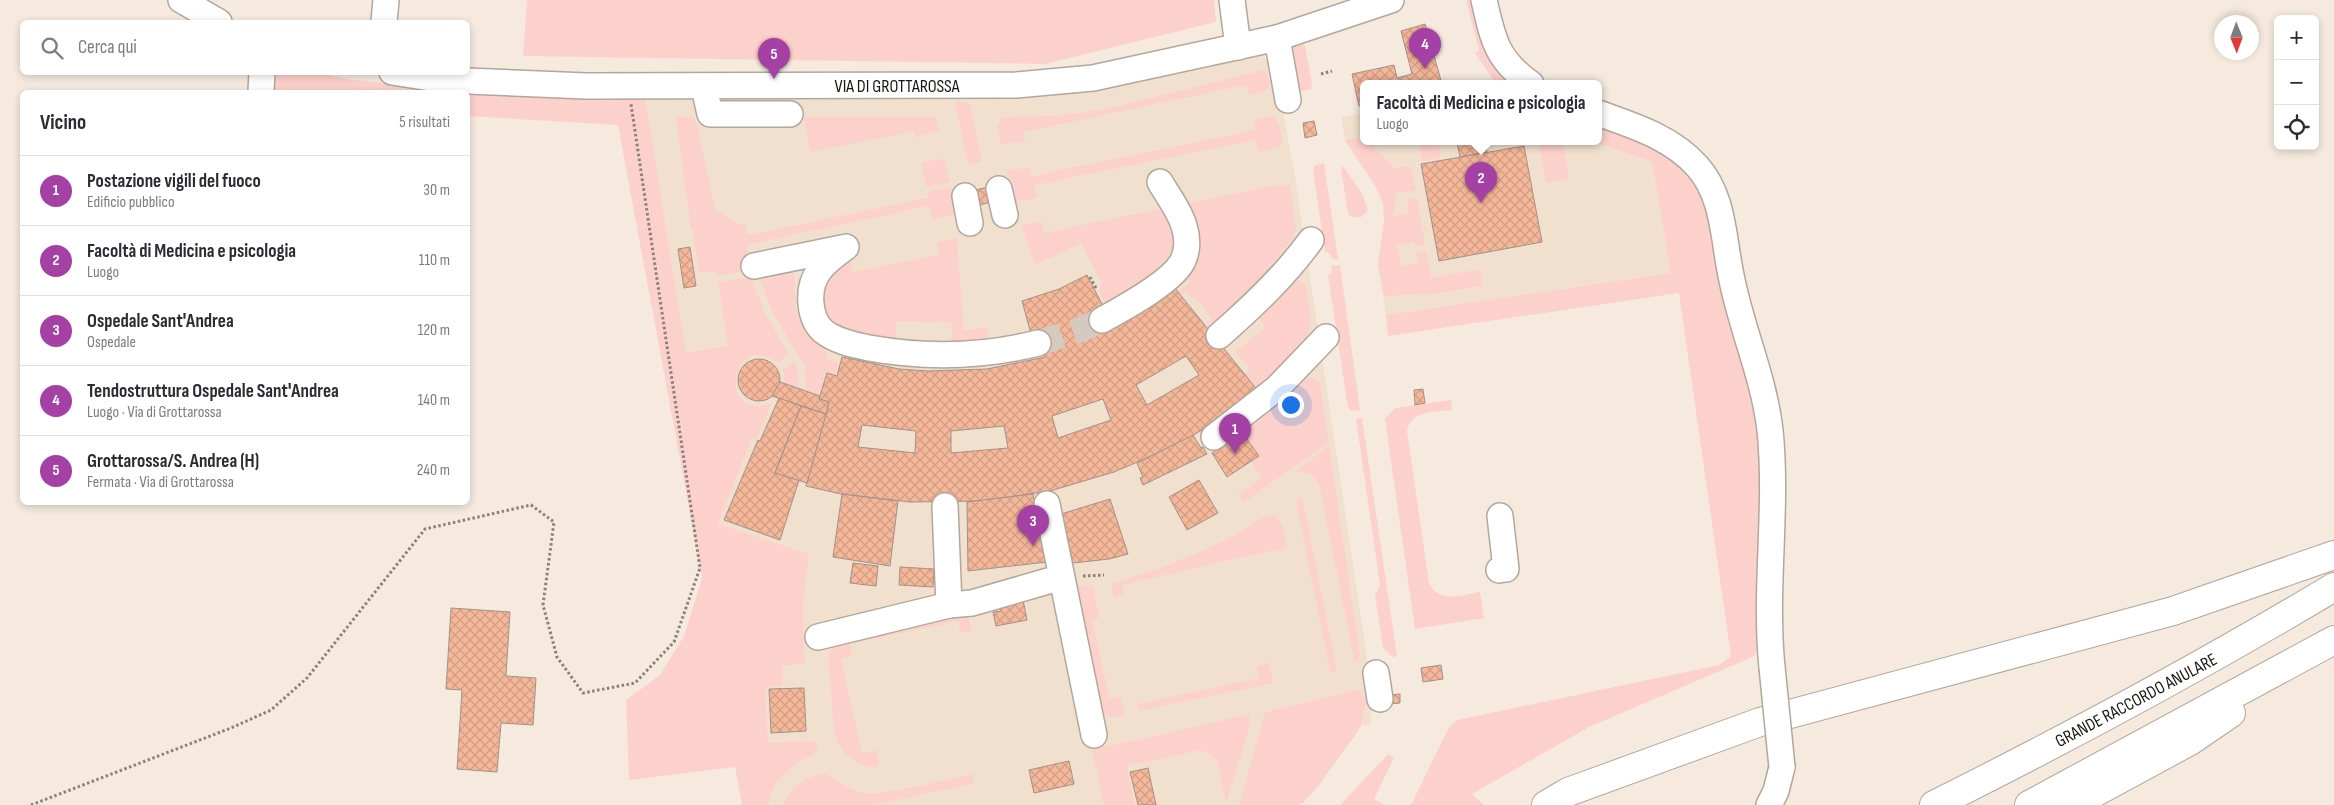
<!DOCTYPE html>
<html lang="it">
<meta charset="utf-8">
<style>
:root{--surface:#fff;--page:#f7f7f7;--text:#2b2b33;--muted:#7c7c81;--line:#e1e1e2;--accent:#a540a5}
body{margin:0;font-family:"Sofia Sans Condensed",sans-serif;background:var(--page);color:var(--text)}
.controls{position:absolute;right:15px;top:15px;display:grid;overflow:hidden;border-radius:8px;box-shadow:0 2px 8px #0003}
.controls button{width:45px;height:45px;display:grid;place-items:center;padding:0;border:0;border-bottom:1px solid var(--line);background:var(--surface);color:var(--text);font:25px sans-serif}
.compass{position:absolute;left:2214px;top:15px;width:45px;height:45px;border-radius:50%;background:var(--surface);box-shadow:0 2px 8px #0003;rotate:179deg}
.you{position:absolute;left:1290px;top:404px;width:18px;height:18px;margin:-12px;border:4px solid #fff;border-radius:50%;background:#1a73e8;box-shadow:0 0 0 8px #1a73e833}
.badge{display:grid;place-items:center;width:32px;height:32px;border-radius:50%;background:var(--accent);color:#fff;font-size:16px;font-weight:700}
.pin{position:absolute;translate:-50% -41px;filter:drop-shadow(0 1px 2px #0008)}
.pin::after{content:'';position:absolute;top:26px;width:18px;height:15px;background:inherit;clip-path:polygon(0 0,100% 0,50% 100%)}
.popup{position:absolute;left:1360px;top:80px;width:242px;height:65px;box-sizing:border-box;display:grid;place-content:center;border-radius:8px;background:var(--surface);filter:drop-shadow(0 1px 4px #0005);font-size:16px;white-space:nowrap;color:var(--muted)}
.popup b{font-size:19px;color:var(--text)}
.popup::after{content:'';position:absolute;left:50%;top:100%;margin-left:-10px;border:10px solid transparent;border-top-color:var(--surface)}
.list{margin:0;padding:0;list-style:none}
h2{display:flex;justify-content:space-between;align-items:center;height:65px;margin:0;padding:0 20px;font-size:21px}
h2 small{font-size:16px;font-weight:400;color:var(--muted)}
.list li{display:grid;grid-template-columns:32px 1fr auto;gap:15px;align-items:center;box-sizing:border-box;height:70px;padding:0 20px;border-top:1px solid var(--line)}
.list b{display:block;font-size:19px;white-space:nowrap}
.list p{margin:0;font-size:16px;white-space:nowrap;color:var(--muted)}
.list em{font-size:16px;font-style:normal;color:var(--muted)}
.icon{flex:none;width:28px;height:28px;fill:none;stroke:currentColor;stroke-width:2;stroke-linecap:round;stroke-linejoin:round}
.map{position:relative;flex:none;width:2334px;height:805px;overflow:hidden}
.search{position:absolute;background:var(--surface);box-shadow:0 2px 8px #0003;left:20px;top:20px;width:450px;height:55px;display:flex;align-items:center;gap:12px;box-sizing:border-box;padding:0 18px;border-radius:8px;color:var(--muted);font-size:19px}
.panel{position:absolute;background:var(--surface);box-shadow:0 2px 8px #0003;left:20px;top:90px;width:450px;height:415px;border-radius:8px}
.map>svg:first-child{display:block}
.built{fill:#f2e0cf}
.grass{fill:#fdd1cb}
.building{fill:url(#building-cross-hatch);stroke:#a0928b;fill-rule:evenodd}
.lines{fill:none;stroke-linecap:round;stroke-linejoin:round}
.minor-tunnel{stroke:#d5cac0;stroke-width:25;stroke-dasharray:25 12;stroke-linecap:butt}
.minor-casing{stroke:#b2a79d;stroke-width:28}
.highway-casing{stroke:#b2a79d;stroke-width:30}
.path{stroke:#89817a;stroke-width:3;stroke-dasharray:2.5 2.5;stroke-linecap:butt}
.minor{stroke:#fff;stroke-width:25}
.highway{stroke:#fff;stroke-width:28}
.minor-bridge-casing{stroke:#b2a79d;stroke-width:28;stroke-linecap:butt}
.minor-bridge{stroke:#fff;stroke-width:25}
.labels{text-anchor:middle;stroke-width:5;stroke-linejoin:round;paint-order:stroke}
.street-label{font-size:18px;fill:#1a1612;stroke:#fff}
</style>
<div class="map">
<svg width="2334" height="805" viewBox="0 0 2334 805">
<defs>
<pattern id="building-cross-hatch" width="8" height="8" patternUnits="userSpaceOnUse" patternTransform="scale(1.25)"><rect width="8" height="8" fill="#f5b799"/><path d="M0 0l8 8M0 8l8-8" fill="none" stroke="#d19d83"/></pattern>
</defs>
<rect width="100%" height="100%" fill="#f6eadf"/>
<!-- built -->
<g class="built">
<polygon points="1258,51 1275,70 1295,176 1374,705 1369,726 1362,724 1367,705 1365,696 1355,690 1265,712 1239,805 757,805 645,96 1058,94 1096,91"/>
<polygon points="1363,113 1364,142 1538,142 1546,183 1569,179 1563,142 1595,142 1652,162 1672,273 1386,315 1378,265 1384,222 1383,203 1376,187 1345,140 1341,117"/>
</g>
<!-- grass -->
<g class="grass">
<polygon points="527,0 1214,0 1216,22 1045,64 523,56"/>
<polygon points="1466,0 1475,0 1518,84 1496,84 1475,53 1479,50"/>
<polygon points="1302,44 1305,46 1312,83 1311,89 1303,91 1299,89 1290,47"/>
<polygon points="1264,70 1267,73 1270,86 1267,90 1249,95 1246,85 1023,132 1025,141 1001,145 997,126 1002,117 1056,116 1107,109"/>
<polygon points="314,72 353,80 467,92 291,92 273,90 275,73"/>
<path d="M468,93L645,96L686,353L728,346L718,282L751,277L766,316L789,354L778,363C731,328 715,422 772,403L756,439L752,438L718,524L809,554C803,591 802,626 805,664L782,666L783,685L765,687L768,743L815,741L819,750C798,764 770,776 769,805H742L735,767L629,780L626,700L660,675L684,636L702,578L618,125L468,116Z"/>
<polygon points="958,101 970,103 982,162 968,165 955,103"/>
<path d="M1273,116C1280,121 1282,135 1282,144L1277,148L1258,152L1256,140L1035,185L1037,198L1013,202L1008,187L1007,171L1030,167L1032,176L1255,130L1254,120Z"/>
<polygon points="676,117 692,117 696,120 716,212 720,212 740,224 745,223 747,235 928,198 927,192 951,187 955,214 932,219 929,206 746,245 750,270 717,276 716,271 699,273 693,230 691,230"/>
<polygon points="804,117 936,117 939,131 915,137 914,131 810,152"/>
<polygon points="1599,117 1644,135 1698,174 1764,434 1762,628 1755,656 1589,727 1472,794 1484,805 1411,805 1449,727 1457,720 1719,665 1731,656 1679,293 1388,336 1386,315 1671,273 1652,162 1595,142 1598,142"/>
<polygon points="1363,137 1364,142 1396,142 1373,146 1395,168 1411,166 1416,191 1397,192 1393,216 1409,213 1407,200 1417,198 1425,244 1415,246 1414,242 1397,245 1401,266 1418,263 1417,253 1426,251 1431,278 1480,269 1483,286 1438,293 1384,296 1378,265 1384,222 1383,203 1376,187 1345,140"/>
<polygon points="1418,142 1439,142 1441,157 1422,161"/>
<polygon points="1538,142 1563,142 1569,179 1546,183"/>
<polygon points="939,159 945,161 950,182 926,187 921,163"/>
<polygon points="1324,163 1338,259 1334,260 1328,252 1325,252 1313,171 1314,166"/>
<polygon points="1343,166 1363,195 1368,211 1361,217 1352,217 1348,213 1341,169"/>
<polygon points="1290,185 1296,227 1293,238 1250,291 1210,328 1206,323 1212,318 1194,297 1191,299 1186,292 1181,295 1178,291 1190,282 1185,276 1188,203 1266,187"/>
<path d="M1159,209C1205,250 1137,286 1105,303L1099,292L1101,282L1081,243L1035,265L1021,225L1041,221L1044,233Z"/>
<path d="M957,238L964,330L988,327L990,343H952L951,323L897,321L895,340L839,330C821,318 822,304 822,284L841,263L850,260L853,272L939,255L937,242Z"/>
<polygon points="1340,265 1360,410 1352,411 1348,408 1328,275 1332,273 1331,266"/>
<path d="M793,273C796,280 795,288 795,296C796,321 806,337 827,351L826,359L839,362L836,375L826,373L820,395L806,390L805,367L773,313L760,280Z"/>
<path d="M1295,279L1305,283C1307,297 1312,313 1310,326C1307,348 1273,374 1258,390L1245,374L1250,369L1236,352L1265,327L1258,317Z"/>
<polygon points="795,361 799,376 798,389 785,385 783,369"/>
<polygon points="1311,377 1320,383 1329,442 1244,502 1242,502 1238,495 1262,478 1251,461 1259,455 1243,432 1273,409 1304,379"/>
<path d="M1451,400L1452,410C1435,412 1411,410 1407,431L1429,583C1439,604 1462,595 1480,592L1484,618L1415,629L1385,419L1395,408Z"/>
<polygon points="1362,418 1397,656 1393,657 1383,648 1375,596 1380,585 1356,419"/>
<polygon points="1329,446 1360,655 1357,662 1354,658 1319,484 1311,474 1296,471"/>
<polygon points="1299,498 1303,500 1337,670 1335,674 1330,671 1296,502"/>
<path d="M1269,515C1285,516 1284,534 1287,547L1122,585L1124,594L1114,597L1111,583C1151,573 1188,558 1225,540C1240,533 1254,521 1269,515Z"/>
<polygon points="1093,585 1099,618 1092,620 1109,698 1121,696 1125,715 1111,718 1103,715 1074,587"/>
<path d="M968,615L972,630L960,633L958,621L850,644L852,656L841,659L862,753L876,750L879,762L876,768C830,761 833,724 831,687C830,677 827,662 830,652C834,644 841,642 848,638Z"/>
<polygon points="1269,663 1273,683 1139,711 1137,704 1259,678 1257,666"/>
<polygon points="1355,690 1360,691 1367,700 1362,724 1354,737 1316,789 1303,803 1298,805 1239,805 1265,712"/>
<polygon points="1250,714 1249,730 1226,802 1217,760 1201,750 1127,766 1135,805 1104,805 1092,750"/>
<polygon points="1388,754 1394,758 1374,799 1385,805 1340,805"/>
<path d="M822,773C834,775 845,788 859,792C879,798 947,779 972,774L974,784L872,805H783C789,789 806,777 822,773Z"/>
</g>
<!-- building -->
<g class="building">
<polygon points="1425,24 1442,84 1364,84 1364,105 1359,106 1352,74 1394,65 1397,78 1412,74 1401,31"/>
<polygon points="1314,121 1317,135 1305,138 1303,123"/>
<polygon points="1457,142 1485,142 1487,152 1460,157"/>
<polygon points="1524,146 1542,242 1439,261 1421,164"/>
<polygon points="988,187 991,202 976,206 972,191"/>
<polygon points="690,247 696,286 684,288 678,249"/>
<path d="M1087,275L1106,312L1099,316L1107,332L1134,316L1174,287L1259,392L1232,412L1175,446L1114,472L1050,491L980,501L910,502L841,494L806,486L829,402L819,399L827,373L837,376L842,357L899,369L928,371L987,369L1045,357L1039,340L1033,341L1022,301L1059,289ZM1186,356L1199,375L1147,405L1136,385ZM1103,399L1111,420L1058,438L1052,416ZM862,425L916,431L915,453L858,447ZM1004,426L1008,448L951,453V431Z"/>
<circle cx="759" cy="380" r="21"/>
<polygon points="780,382 820,396 819,399 829,402 826,414 772,396"/>
<polygon points="1423,389 1425,403 1415,405 1414,390"/>
<polygon points="779,398 801,406 775,473 799,480 780,540 724,520 758,440 760,441"/>
<polygon points="801,406 826,414 807,483 775,473"/>
<polygon points="1242,432 1259,456 1227,477 1212,453"/>
<polygon points="1193,435 1201,448 1203,447 1207,454 1143,485 1140,478 1143,477 1137,463"/>
<polygon points="1199,480 1218,513 1187,530 1169,497"/>
<polygon points="842,494 898,501 890,566 833,557"/>
<polygon points="1033,494 1047,562 968,571 967,502"/>
<polygon points="1110,499 1128,554 1109,559 1073,563 1061,514"/>
<polygon points="853,563 878,566 876,586 850,583"/>
<polygon points="900,567 934,569 933,587 899,585"/>
<polygon points="1023,600 1027,620 996,626 993,612 1001,611 1000,604"/>
<polygon points="451,608 510,612 506,676 536,678 533,725 501,723 497,772 457,769 462,690 446,689"/>
<polygon points="1441,665 1443,679 1423,682 1421,668"/>
<polygon points="804,688 806,731 771,733 769,689"/>
<polygon points="1400,694 1400,703 1389,704 1389,695"/>
<polygon points="1069,761 1074,784 1034,793 1029,770"/>
<polygon points="1148,768 1156,805 1138,805 1130,772"/>
</g>
<g class="lines">
<!-- minor-tunnel -->
<polyline class="minor-tunnel" points="1038,343 1082,329 1102,320"/>
<!-- minor casing -->
<g class="minor-casing">
<g id="minor">
<polyline points="181,0 219,22"/>
<polyline points="1232,0 1238,47"/>
<path d="M1484,0C1493,40 1497,60 1531,84"/>
<polyline points="384,22 386,0"/>
<polyline points="1277,38 1288,100"/>
<polyline points="392,72 443,80 586,86 1016,85 1093,78 1277,38 1391,0"/>
<polyline points="704,87 710,114 790,114"/>
<polyline points="261,92 262,72"/>
<path d="M1598,113C1634,126 1671,137 1697,166C1725,197 1723,241 1732,280C1742,330 1764,378 1770,430C1778,509 1764,589 1772,667"/>
<polyline points="999,189 1005,215"/>
<polyline points="965,196 970,223"/>
<path d="M846,247C825,262 808,275 811,304C812,314 815,324 823,331C835,341 854,345 869,348C925,358 982,357 1038,343"/>
<polyline points="754,266 842,248"/>
<path d="M1102,320C1124,308 1168,284 1181,264C1188,253 1188,238 1184,226C1180,211 1168,196 1160,182"/>
<path d="M1219,336C1252,307 1285,276 1311,240"/>
<polyline points="1214,437 1277,388 1326,337"/>
<polyline points="1047,504 1094,735"/>
<polyline points="945,506 949,605"/>
<polyline points="1499,570 1506,569 1500,516"/>
<polyline points="818,637 949,605 972,603 1048,581"/>
<polyline points="1376,673 1380,699"/>
<polyline points="1769,805 1776,791 1782,767"/>
</g>
</g>
<!-- highway casing -->
<g class="highway-casing">
<g id="highway">
<polyline points="1546,805 1568,792 1760,722 2173,611 2334,555"/>
<path d="M1934,805C2070,737 2204,665 2334,587"/>
<polyline points="2029,805 2334,640"/>
<polyline points="2072,805 2190,741 2231,713"/>
</g>
</g>
<!-- path -->
<g class="path">
<polyline points="1321,74 1332,71"/>
<polyline points="1090,277 1097,290"/>
<polyline points="1083,576 1104,575"/>
<polyline points="31,805 231,728 271,710 307,678 425,529 531,505 554,522 543,605 557,657 583,693 635,683 674,642 700,568 631,104"/>
</g>
<!-- minor -->
<use href="#minor" class="minor"/>
<!-- highway -->
<use href="#highway" class="highway"/>
<!-- minor-bridge casing -->
<g class="minor-bridge-casing">
<polyline id="minor-bridge" points="1772,667 1782,767"/>
</g>
<!-- minor-bridge -->
<use href="#minor-bridge" class="minor-bridge"/>
</g>
<g class="labels">
<!-- street labels -->
<g class="street-label">
<text x="897" y="92">VIA DI GROTTAROSSA</text>
<text transform="translate(2136 700) rotate(-28)" y="6">GRANDE RACCORDO ANULARE</text>
</g>
</g>
</svg>
<div class="controls">
<button>+</button>
<button>−</button>
<button><svg class="icon" aria-label="locate" viewBox="0 0 24 24"><circle cx="12" cy="12" r="6"/><path d="M12 2v4M12 18v4M2 12h4M18 12h4"/></svg></button>
</div>
<svg class="compass" viewBox="-18 -18 36 36"><path d="M0-13l5 13h-10z" fill="#e53935"/><path d="M0 13l5-13h-10z" fill="#7c7c81"/></svg>
<div class="you"></div>
<div class="pin badge" style="left:1235px;top:454px">1</div>
<div class="pin badge" style="left:1481px;top:203px">2</div>
<div class="popup"><b>Facoltà di Medicina e psicologia</b>Luogo</div>
<div class="pin badge" style="left:1033px;top:546px">3</div>
<div class="pin badge" style="left:1425px;top:69px">4</div>
<div class="pin badge" style="left:774px;top:79px">5</div>
<div class="search"><svg class="icon" aria-label="search" viewBox="0 0 24 24"><circle cx="10" cy="10" r="6"/><path d="M15 15l6 6"/></svg>Cerca qui</div>
<section class="panel">
<h2>Vicino<small>5 risultati</small></h2>
<ul class="list">
<li><span class="badge">1</span><div><b>Postazione vigili del fuoco</b><p>Edificio pubblico</p></div><em>30 m</em></li>
<li><span class="badge">2</span><div><b>Facoltà di Medicina e psicologia</b><p>Luogo</p></div><em>110 m</em></li>
<li><span class="badge">3</span><div><b>Ospedale Sant'Andrea</b><p>Ospedale</p></div><em>120 m</em></li>
<li><span class="badge">4</span><div><b>Tendostruttura Ospedale Sant'Andrea</b><p>Luogo · Via di Grottarossa</p></div><em>140 m</em></li>
<li><span class="badge">5</span><div><b>Grottarossa/S. Andrea (H)</b><p>Fermata · Via di Grottarossa</p></div><em>240 m</em></li>
</ul>
</section>
</div>
